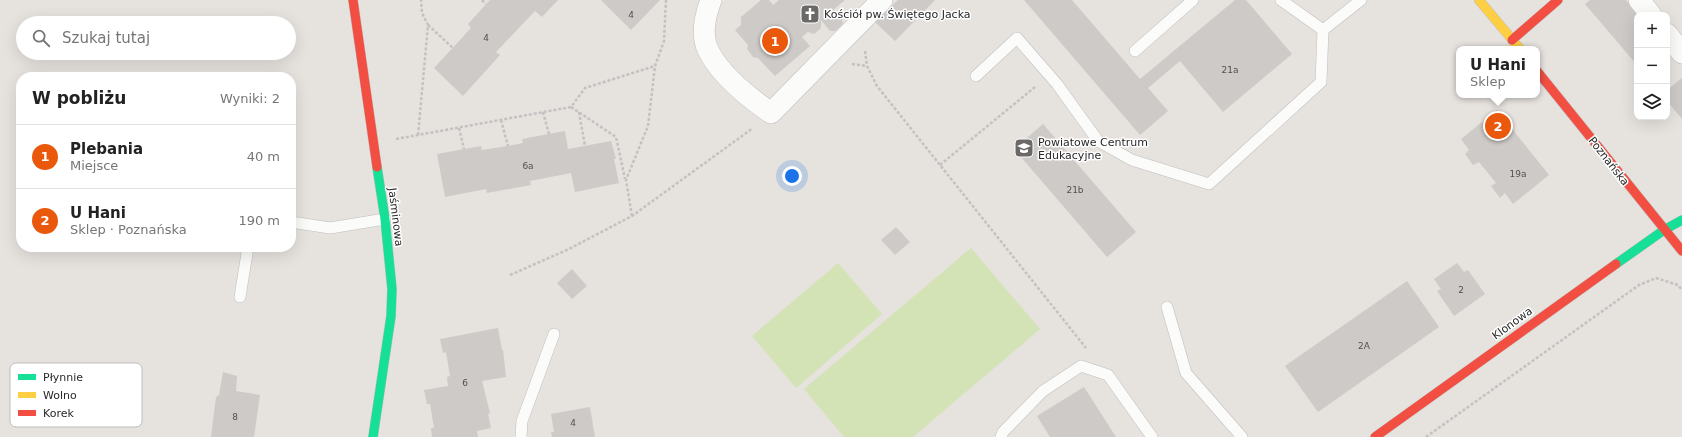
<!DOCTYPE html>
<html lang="pl">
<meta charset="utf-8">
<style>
:root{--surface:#fff;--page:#f6f6f6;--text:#222;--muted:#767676;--line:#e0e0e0;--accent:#ea580c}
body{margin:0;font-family:"DejaVu Sans",sans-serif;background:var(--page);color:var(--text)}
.controls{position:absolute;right:12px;top:12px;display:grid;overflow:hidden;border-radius:8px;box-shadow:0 4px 16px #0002}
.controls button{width:36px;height:36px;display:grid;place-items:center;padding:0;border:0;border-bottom:1px solid var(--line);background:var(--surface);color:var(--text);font:20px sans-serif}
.you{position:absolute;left:792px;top:176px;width:14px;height:14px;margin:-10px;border:3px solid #fff;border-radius:50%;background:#1a73e8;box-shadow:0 0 0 6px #1a73e833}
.badge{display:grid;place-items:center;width:26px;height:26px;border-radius:50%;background:var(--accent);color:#fff;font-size:13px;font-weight:700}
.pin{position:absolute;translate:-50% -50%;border:2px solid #fff;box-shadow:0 1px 4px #0006}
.popup{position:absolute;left:1456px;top:46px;width:84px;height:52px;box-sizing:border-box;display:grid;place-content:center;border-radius:8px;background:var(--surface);filter:drop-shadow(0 1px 3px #0005);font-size:13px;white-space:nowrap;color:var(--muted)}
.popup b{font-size:15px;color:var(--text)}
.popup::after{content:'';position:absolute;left:50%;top:100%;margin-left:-8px;border:8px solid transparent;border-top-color:var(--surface)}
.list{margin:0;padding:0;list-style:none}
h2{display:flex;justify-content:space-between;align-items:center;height:52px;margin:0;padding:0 16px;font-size:17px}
h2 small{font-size:13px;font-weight:400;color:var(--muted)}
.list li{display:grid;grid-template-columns:26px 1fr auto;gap:12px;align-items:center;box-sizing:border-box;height:64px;padding:0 16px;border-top:1px solid var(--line)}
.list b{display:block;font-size:15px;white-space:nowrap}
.list p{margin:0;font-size:13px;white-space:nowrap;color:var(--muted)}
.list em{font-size:13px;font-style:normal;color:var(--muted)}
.icon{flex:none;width:22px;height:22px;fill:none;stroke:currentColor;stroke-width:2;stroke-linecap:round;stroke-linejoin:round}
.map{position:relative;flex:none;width:1682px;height:437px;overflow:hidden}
.search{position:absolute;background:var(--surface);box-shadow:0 4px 16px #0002;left:16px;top:16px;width:280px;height:44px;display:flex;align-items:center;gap:10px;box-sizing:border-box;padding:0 14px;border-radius:22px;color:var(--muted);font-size:15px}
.panel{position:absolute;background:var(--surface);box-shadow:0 4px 16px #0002;left:16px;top:72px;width:280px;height:180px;border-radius:16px}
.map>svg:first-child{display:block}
.pitch{fill:#d3e3b6}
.building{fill:#cdcac7}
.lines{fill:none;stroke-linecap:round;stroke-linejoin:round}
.lane-casing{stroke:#c0bebf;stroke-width:12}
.street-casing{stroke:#c0bebf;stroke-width:22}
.fast-casing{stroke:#c0bebf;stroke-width:10}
.slow-casing{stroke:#c0bebf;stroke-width:10}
.jam-casing{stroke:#c0bebf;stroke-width:10}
.path{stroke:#c3c2c2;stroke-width:2.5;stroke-dasharray:3 2;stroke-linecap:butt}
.lane{stroke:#fbfbfa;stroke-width:11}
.street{stroke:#fbfbfa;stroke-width:21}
.fast{stroke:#16e098;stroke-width:9}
.slow{stroke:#ffcf43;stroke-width:9}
.jam{stroke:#f24e42;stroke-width:9}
.labels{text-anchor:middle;stroke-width:3;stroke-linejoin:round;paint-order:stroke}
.number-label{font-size:9px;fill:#525150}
.poi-label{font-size:11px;fill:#282828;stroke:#fff;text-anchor:start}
.street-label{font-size:11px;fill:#282828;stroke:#fff}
.key{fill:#fff;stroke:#bebebe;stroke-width:1}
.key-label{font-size:11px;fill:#282828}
</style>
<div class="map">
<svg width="1682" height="437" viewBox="0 0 1682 437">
<rect width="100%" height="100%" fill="#e6e2de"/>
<!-- pitch -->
<g class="pitch">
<polygon points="971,248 1040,329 913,437 844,437 804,389"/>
<polygon points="838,263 882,314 796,388 752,336"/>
</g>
<!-- building -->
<g class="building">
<polygon points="490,0 558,0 542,17 535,11 496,52 500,55 463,96 434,68 471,28 468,24"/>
<polygon points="601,0 660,0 631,30"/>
<polygon points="761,0 769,0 773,5 779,0 845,0 834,9 842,19 843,24 835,31 830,31 821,20 821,28 814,34 808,32 802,37 810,46 775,76 758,58 753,57 747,49 748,45 735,30 741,25 741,17"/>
<polygon points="898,0 935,0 895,41 875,22"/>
<polygon points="1024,0 1072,0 1140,79 1235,0 1246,0 1292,54 1223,112 1180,61 1148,88 1168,111 1140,135"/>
<polygon points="1590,0 1626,0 1639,15 1637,15 1637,65 1585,4"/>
<polygon points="1682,78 1682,119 1667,101 1667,90"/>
<polygon points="1497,110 1549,175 1513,204 1505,193 1500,198 1491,186 1496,183 1479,162 1473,165 1465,154 1469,150 1461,139"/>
<polygon points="1043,124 1136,232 1107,257 1014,149"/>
<polygon points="565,131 568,149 611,141 616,159 614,159 619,183 575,192 571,173 530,181 531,185 487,193 486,189 445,197 437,154 481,146 482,150 508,146 523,143 522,139"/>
<polygon points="896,227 910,242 895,255 881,240"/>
<polygon points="1457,263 1464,272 1468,270 1485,294 1454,316 1437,291 1441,289 1434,279"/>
<polygon points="572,269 587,286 572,299 557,283"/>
<polygon points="1407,281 1439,327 1318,412 1285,366"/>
<polygon points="498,328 502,350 503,350 506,377 482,381 490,413 488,414 491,428 477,431 478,437 432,437 431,428 434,428 430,404 427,404 424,390 448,386 447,377 450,376 446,352 443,353 440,339"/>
<polygon points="223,372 237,376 236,391 260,395 254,437 211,437 216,397 219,395"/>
<polygon points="1084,387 1116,437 1050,437 1037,416"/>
<polygon points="590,407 595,437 552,437 551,432 554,432 551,414"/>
</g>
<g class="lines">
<!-- lane casing -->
<g class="lane-casing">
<g id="lane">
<polyline points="1323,30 1361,0"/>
<polyline points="1135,51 1193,0"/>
<polyline points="976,76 1017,38 1057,84 1098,141 1132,160 1209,184 1321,82 1323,30 1281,0"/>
<polyline points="291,222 330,228 385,219"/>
<polyline points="240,297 248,247"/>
<polyline points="1167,307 1186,373 1242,437"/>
<polyline points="521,437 522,421 554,334"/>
<polyline points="1001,437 1003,432 1043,391 1081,366 1108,375 1152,437"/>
</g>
</g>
<!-- street casing -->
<g class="street-casing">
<g id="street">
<path d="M711,0C706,13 702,31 706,45C716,72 748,97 771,113L882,0"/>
<polyline points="1639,0 1651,15"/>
<polyline points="1667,34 1682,53"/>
</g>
</g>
<!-- fast casing -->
<g class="fast-casing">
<g id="fast">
<polyline points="1616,264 1664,230 1682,220"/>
<polyline points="373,437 391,316 392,289 385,219 377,167"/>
</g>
</g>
<!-- slow casing -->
<g class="slow-casing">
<polyline id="slow" points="1479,0 1520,49"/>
</g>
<!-- jam casing -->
<g class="jam-casing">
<g id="jam">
<polyline points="353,0 377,167"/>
<polyline points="1512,40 1558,0"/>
<polyline points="1537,71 1682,251"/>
<polyline points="1375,437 1616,264"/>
</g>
</g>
<!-- path -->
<g class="path">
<polyline points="482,0 486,4"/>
<polyline points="428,25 453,48"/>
<polyline points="865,51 867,66 877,86 1086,348"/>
<polyline points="852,64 867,66"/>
<polyline points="571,107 616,137 625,179"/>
<polyline points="543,112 549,134"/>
<polyline points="579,112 585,146"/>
<polyline points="501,120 508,146"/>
<polyline points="459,128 464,149"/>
<polyline points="418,135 428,25 422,13 421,0"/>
<polyline points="396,139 571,107 585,88 655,66"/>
<polyline points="940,165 1035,87"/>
<polyline points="632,216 626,180 648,126 655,66 664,41 666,0"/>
<polyline points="510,275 567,250 632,216 753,128"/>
<polyline points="1426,437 1639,285 1656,278 1678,285 1682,290"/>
</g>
<!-- lane -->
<use href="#lane" class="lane"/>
<!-- street -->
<use href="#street" class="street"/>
<!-- fast -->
<use href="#fast" class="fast"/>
<!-- slow -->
<use href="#slow" class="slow"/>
<!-- jam -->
<use href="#jam" class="jam"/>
</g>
<!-- icons -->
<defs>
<g id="church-square" transform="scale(1)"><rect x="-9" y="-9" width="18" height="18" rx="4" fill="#6a6968" stroke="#fff"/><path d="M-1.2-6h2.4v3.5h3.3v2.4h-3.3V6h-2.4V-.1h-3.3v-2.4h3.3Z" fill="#fff"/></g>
<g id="school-square" transform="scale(1)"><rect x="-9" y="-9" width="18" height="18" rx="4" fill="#6a6968" stroke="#fff"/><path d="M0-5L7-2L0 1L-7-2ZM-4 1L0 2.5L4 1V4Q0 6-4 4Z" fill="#fff"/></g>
</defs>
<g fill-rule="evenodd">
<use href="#church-square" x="810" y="14"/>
<use href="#school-square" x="1024" y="148"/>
</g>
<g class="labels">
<!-- number labels -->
<g class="number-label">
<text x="631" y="18">4</text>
<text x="486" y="41">4</text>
<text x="1230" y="73">21a</text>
<text x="528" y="169">6a</text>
<text x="1518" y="177">19a</text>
<text x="1075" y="193">21b</text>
<text x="1461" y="293">2</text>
<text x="1364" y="349">2A</text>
<text x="465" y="386">6</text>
<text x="235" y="420">8</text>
<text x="573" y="426">4</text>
</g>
<!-- poi labels -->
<g class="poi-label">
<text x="824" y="18">Kościół pw. Świętego Jacka</text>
<text x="1038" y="146">Powiatowe Centrum<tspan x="1038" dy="13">Edukacyjne</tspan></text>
</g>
<!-- street labels -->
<g class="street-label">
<text transform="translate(1609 161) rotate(52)" y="4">Poznańska</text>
<text transform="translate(396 217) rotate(83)" y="4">Jaśminowa</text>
<text transform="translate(1512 323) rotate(-36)" y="4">Klonowa</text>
</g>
</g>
<!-- legend -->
<rect x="10" y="363" width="132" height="64" rx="6" class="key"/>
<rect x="18" y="374" width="18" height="6" fill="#16e098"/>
<rect x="18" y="392" width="18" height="6" fill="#ffcf43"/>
<rect x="18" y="410" width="18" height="6" fill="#f24e42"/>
<g class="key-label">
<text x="43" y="381">Płynnie</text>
<text x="43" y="399">Wolno</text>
<text x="43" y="417">Korek</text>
</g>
</svg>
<div class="controls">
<button>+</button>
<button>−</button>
<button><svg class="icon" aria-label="layers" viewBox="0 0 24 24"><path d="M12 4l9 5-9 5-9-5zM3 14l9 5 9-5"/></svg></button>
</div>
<div class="you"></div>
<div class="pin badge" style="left:775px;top:41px">1</div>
<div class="pin badge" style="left:1498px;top:126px">2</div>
<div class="popup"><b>U Hani</b>Sklep</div>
<div class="search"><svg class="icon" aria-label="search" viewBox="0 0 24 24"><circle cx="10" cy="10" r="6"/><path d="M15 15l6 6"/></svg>Szukaj tutaj</div>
<section class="panel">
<h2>W pobliżu<small>Wyniki: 2</small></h2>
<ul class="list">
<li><span class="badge">1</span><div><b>Plebania</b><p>Miejsce</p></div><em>40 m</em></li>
<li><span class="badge">2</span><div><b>U Hani</b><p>Sklep · Poznańska</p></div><em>190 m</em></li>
</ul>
</section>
</div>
